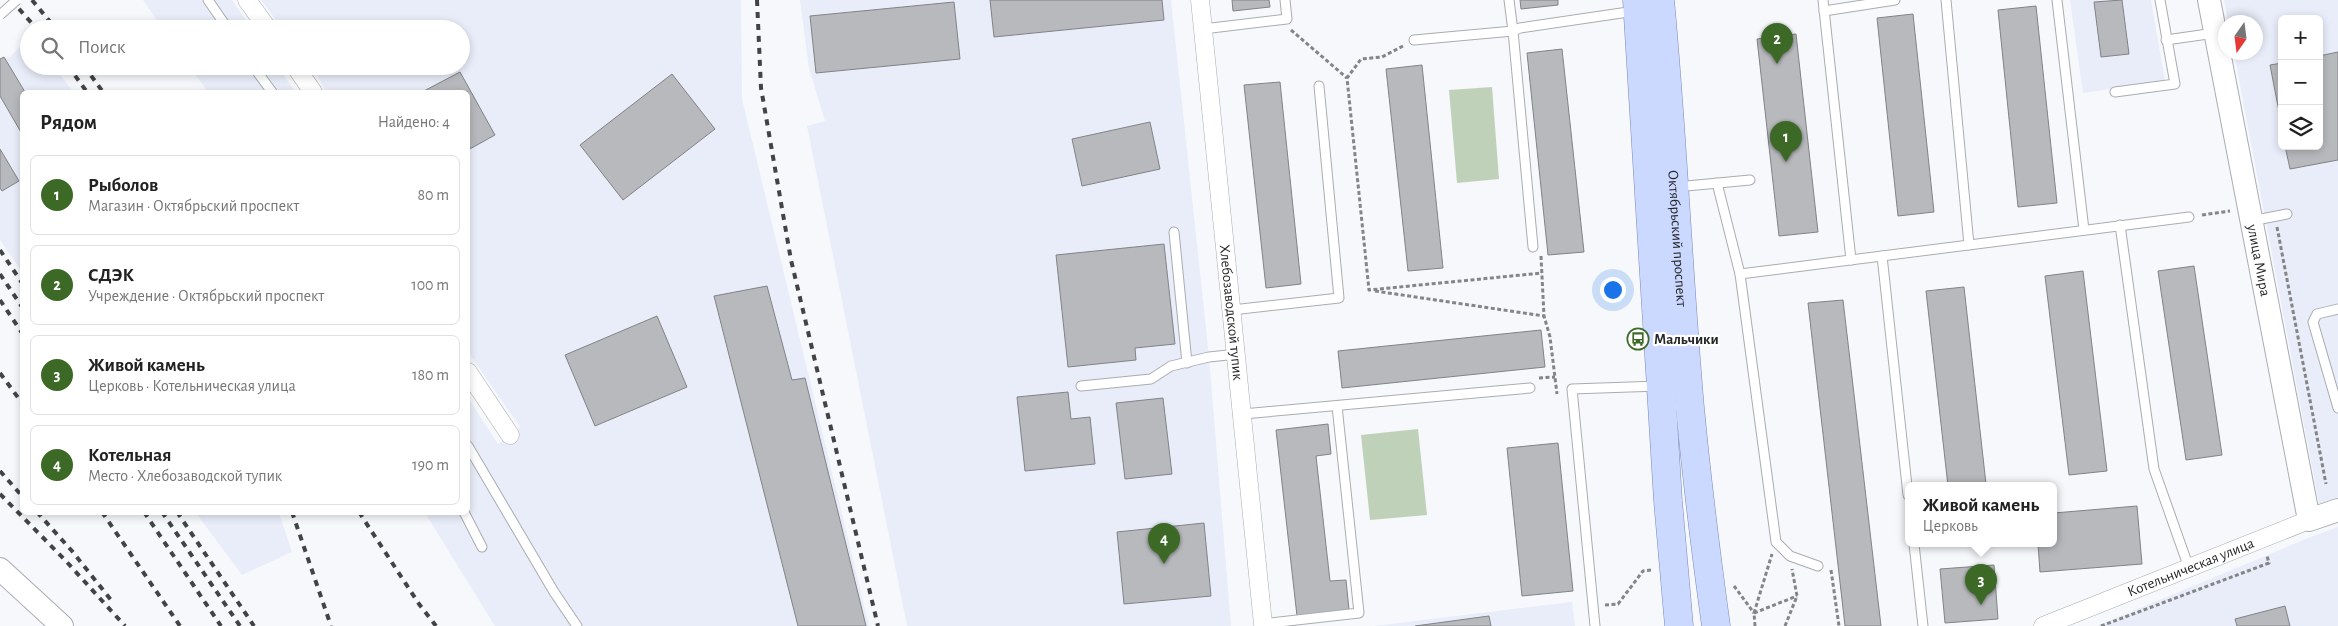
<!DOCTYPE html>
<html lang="ru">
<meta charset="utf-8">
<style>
:root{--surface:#fff;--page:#f6f6f6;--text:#222;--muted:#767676;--line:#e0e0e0;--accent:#3d6926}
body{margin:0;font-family:"Alegreya Sans",sans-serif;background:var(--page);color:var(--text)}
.controls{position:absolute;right:15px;top:15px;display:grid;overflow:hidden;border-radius:8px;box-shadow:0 2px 8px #0003}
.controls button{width:45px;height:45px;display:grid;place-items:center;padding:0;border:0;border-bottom:1px solid var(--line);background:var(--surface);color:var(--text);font:25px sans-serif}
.compass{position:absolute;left:2218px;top:15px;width:45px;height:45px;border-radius:50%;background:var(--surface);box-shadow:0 2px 8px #0003;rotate:194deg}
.you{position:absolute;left:1612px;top:289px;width:18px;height:18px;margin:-12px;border:4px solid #fff;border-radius:50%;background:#1a73e8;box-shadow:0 0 0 8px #1a73e833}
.badge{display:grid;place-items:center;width:32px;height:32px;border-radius:50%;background:var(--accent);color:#fff;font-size:16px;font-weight:700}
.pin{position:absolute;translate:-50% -41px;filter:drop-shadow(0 1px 2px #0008)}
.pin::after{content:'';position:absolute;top:26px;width:18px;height:15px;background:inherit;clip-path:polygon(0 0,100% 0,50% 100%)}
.popup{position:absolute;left:1905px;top:482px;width:152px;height:65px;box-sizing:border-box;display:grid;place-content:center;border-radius:8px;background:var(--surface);filter:drop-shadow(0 1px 4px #0005);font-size:16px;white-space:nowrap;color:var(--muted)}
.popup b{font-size:19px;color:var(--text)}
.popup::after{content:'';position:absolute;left:50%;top:100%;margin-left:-10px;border:10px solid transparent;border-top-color:var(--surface)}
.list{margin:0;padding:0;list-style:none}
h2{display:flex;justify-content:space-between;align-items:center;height:65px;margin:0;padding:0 20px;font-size:21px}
h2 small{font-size:16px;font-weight:400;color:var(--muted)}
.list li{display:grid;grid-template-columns:32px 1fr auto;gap:15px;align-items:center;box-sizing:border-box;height:80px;margin:0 10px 10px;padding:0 10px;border:1px solid var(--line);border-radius:8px}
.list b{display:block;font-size:19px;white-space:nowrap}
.list p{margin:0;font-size:16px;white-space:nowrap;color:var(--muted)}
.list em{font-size:16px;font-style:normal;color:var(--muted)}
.icon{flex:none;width:28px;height:28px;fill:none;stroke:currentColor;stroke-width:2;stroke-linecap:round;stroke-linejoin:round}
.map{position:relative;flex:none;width:2338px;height:626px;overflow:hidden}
.search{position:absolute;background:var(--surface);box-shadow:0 2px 8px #0003;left:20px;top:20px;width:450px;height:55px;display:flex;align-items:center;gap:12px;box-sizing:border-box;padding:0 18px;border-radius:28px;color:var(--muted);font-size:19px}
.panel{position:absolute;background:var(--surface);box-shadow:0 2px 8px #0003;left:20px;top:90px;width:450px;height:425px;border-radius:8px}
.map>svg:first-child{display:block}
.built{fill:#e9edf9;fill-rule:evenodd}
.green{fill:#c0d1b9}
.building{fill:#b7b9bd;stroke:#818386}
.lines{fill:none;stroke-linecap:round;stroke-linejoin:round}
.service-casing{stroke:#aaacb0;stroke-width:11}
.minor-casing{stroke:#aaacb0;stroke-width:19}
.tertiary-casing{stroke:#aaacb0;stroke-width:24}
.primary-casing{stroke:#7a89b4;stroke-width:29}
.path{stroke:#848587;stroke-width:3;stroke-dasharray:4 2.5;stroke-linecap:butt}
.service{stroke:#fff;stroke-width:9}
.minor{stroke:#fff;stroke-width:18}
.tertiary{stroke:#fff;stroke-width:22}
.primary{stroke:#cbd8ff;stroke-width:28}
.rail{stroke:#424344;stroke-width:4;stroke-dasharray:6 6;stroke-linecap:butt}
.service-bridge-casing{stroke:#aaacb0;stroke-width:11;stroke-linecap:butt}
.service-bridge{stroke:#fff;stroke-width:9}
.labels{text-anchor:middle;stroke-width:4.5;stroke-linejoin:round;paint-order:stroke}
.street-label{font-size:15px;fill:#262728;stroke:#fff}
.poi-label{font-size:15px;font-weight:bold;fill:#262728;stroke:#fff;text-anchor:start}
</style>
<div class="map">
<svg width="2338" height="626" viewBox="0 0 2338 626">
<rect width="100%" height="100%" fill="#f6f8fc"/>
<!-- built -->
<g class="built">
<polygon points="143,0 232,0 252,29 163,29"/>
<polygon points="261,0 741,0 742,99 869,626 495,626 425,513 468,512 468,398 498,444 520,427 468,352 468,92 326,92 312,66 461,66 461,29 283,29"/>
<polygon points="800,0 1171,0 1209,357 1231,626 907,626 807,126 825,121 809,68"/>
<polygon points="2070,0 2151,0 2165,81 2083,93"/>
<path d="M2224,0H2338V497L2319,504L2234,53L2256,52V22H2228ZM2282,19H2319V146H2282Z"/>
<polygon points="29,37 29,66 54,66 73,92 22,92 22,272 0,240 0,59 10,57"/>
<polygon points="189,66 278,66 295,92 208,92"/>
<polygon points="196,513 279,513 292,552 242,575"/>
<polygon points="2338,527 2338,626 2097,626 2313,536"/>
<polygon points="1572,602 1575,626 1374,626"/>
</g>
<!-- green -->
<g class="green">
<polygon points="1492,87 1499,179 1457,183 1449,90"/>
<polygon points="1418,429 1427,515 1370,520 1361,435"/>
</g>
<!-- building -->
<g class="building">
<polygon points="990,0 1162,0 1164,20 994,37"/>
<polygon points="1232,0 1269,0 1270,7 1233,11"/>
<polygon points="1520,0 1558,0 1558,5 1521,9"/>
<polygon points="2122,0 2129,54 2101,57 2094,2"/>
<polygon points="954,2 960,59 816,73 810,16"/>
<polygon points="2036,6 2057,203 2018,207 1998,10"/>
<polygon points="1913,14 1934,212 1898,216 1877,18"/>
<polygon points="1796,34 1818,232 1779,236 1757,39"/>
<polygon points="1562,49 1584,252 1548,255 1527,53"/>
<polygon points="2338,52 2338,160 2290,169 2285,146 2319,146 2319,56"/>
<polygon points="4,57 25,92 22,92 22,134 0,96 0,59"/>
<polygon points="2282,63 2282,127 2270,65"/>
<polygon points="1422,65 1443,268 1408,271 1386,69"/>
<polygon points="460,72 495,135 468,150 468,92 422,92"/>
<polygon points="672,74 715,129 623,200 580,145"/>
<polygon points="1280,82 1301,284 1266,288 1244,85"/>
<polygon points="1150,122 1160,169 1082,186 1072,139"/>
<polygon points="0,149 19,181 2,191 0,188"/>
<polygon points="1164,244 1175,344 1135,348 1136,360 1068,367 1056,255"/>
<polygon points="2194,266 2222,455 2186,460 2158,271"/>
<polygon points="2083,271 2107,471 2069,475 2045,276"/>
<polygon points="767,286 792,380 805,378 866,626 798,626 714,296"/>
<polygon points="1964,287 1986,484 1948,486 1926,291"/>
<polygon points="1843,300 1881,626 1845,626 1808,303"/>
<polygon points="657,316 687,387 595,426 565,355"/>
<polygon points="1541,330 1545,367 1342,388 1338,351"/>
<polygon points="1068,392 1071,419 1090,417 1095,464 1025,471 1017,397"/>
<polygon points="1163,398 1172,474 1125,479 1116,403"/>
<polygon points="1328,424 1331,454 1316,456 1330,581 1346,580 1349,610 1297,616 1276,430"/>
<polygon points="1558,443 1573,591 1522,596 1507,448"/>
<polygon points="2137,506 2142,564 2040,572 2038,544 2054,544 2054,513"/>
<polygon points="1204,523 1211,596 1124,604 1117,532"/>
<polygon points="1994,565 1998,619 1945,623 1940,569"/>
<polygon points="2285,606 2290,626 2237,626 2235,619"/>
<polygon points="1489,616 1491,626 1415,626"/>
</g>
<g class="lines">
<!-- service casing -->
<g class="service-casing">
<g id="service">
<polyline points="208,0 228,29"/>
<polyline points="1509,0 1513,31 1520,28 1635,11"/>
<polyline points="1823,0 1851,260"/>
<polyline points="1946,0 1969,245"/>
<polyline points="2057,0 2084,230"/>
<polyline points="1824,11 1895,0"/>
<polyline points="1203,29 1287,19 1285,0"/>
<polyline points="1414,40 1513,31 1533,247"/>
<polyline points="2166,40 2215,33"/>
<polyline points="253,66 272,92"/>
<polyline points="2115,92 2175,84 2160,0"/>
<polyline points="1717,183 1740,274 1776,542 1790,556 1818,566"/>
<polyline points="1676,187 1750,180"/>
<polyline points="2251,221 2287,214"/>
<polyline points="2120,225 2154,469 2189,568"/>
<polyline points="1174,232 1187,363"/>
<polyline points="1882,256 1908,495"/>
<polyline points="1740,274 2189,217"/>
<polyline points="2338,309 2317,314 2313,322 2338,408"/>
<polyline points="1232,310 1339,298 1319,86"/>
<polyline points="1081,386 1151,379 1171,366 1209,357 1237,354"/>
<polyline points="1243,414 1530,388"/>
<polyline points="468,446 554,592 577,626"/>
<polyline points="464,512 482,547"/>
<polyline points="1914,544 1923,626"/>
<polyline points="1261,624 1359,613 1337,406"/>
<polyline points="1595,626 1572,389 1659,386"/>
</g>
</g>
<!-- minor casing -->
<g class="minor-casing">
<g id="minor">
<polyline points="247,0 268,29"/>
<path id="s1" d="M1200,0L1263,624"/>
<polyline points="295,66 313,92"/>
<polyline points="468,372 510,435"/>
<path id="s2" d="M2043,626L2309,520"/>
</g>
</g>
<!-- tertiary casing -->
<g class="tertiary-casing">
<g id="tertiary">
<path id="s3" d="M2209,0L2309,520L2338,510"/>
<polyline points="0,569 62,626"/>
</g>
</g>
<!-- primary casing -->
<g class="primary-casing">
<g id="primary">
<polyline points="1637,0 1668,501 1679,626"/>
<path id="s4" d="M1660,0C1673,136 1678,272 1690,408C1697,481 1706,554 1716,626"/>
</g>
</g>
<!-- path -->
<g class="path">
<polyline points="1291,30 1347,78"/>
<polyline points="1403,46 1382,57 1361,59 1347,78 1369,290 1542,273"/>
<polyline points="2202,215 2230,211"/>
<polyline points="2277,227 2326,484"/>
<polyline points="1541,256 1544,316 1550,337 1557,394"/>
<polyline points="1375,291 1544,316"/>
<polyline points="1539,378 1555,377"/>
<polyline points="1831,570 1839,626"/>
<polyline points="1734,586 1754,613"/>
<polyline points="1605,605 1618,604 1643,571 1652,570"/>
<polyline points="1754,613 1797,596"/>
<polyline points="1755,626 1754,613 1772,554"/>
<polyline points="1785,626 1797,596 1792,569"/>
<polyline points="2101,626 2269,563 2267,556"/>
</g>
<!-- service -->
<use href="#service" class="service"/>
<!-- minor -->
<use href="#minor" class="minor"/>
<!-- tertiary -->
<use href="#tertiary" class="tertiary"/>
<!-- primary -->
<use href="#primary" class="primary"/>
<!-- rail -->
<g class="rail">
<polyline points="11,0 37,29"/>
<polyline points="32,0 56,29"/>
<polyline points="757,0 761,88 791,260 878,626"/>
<polyline points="68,66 87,92"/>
<polyline points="84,66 103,92"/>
<polyline points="0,250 22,283"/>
<polyline points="0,274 22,307"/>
<polyline points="0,300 22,333"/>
<polyline points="0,373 22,403"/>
<polyline points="0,471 22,496"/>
<polyline points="0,494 65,560 125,626"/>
<polyline points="37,512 72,551 111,600"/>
<polyline points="102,512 180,626"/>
<polyline points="144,512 221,626"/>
<polyline points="162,512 240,626"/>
<polyline points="177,512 254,626"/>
<polyline points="292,512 331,626"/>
<polyline points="359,512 419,604 436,626"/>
</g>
<!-- service-bridge casing -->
<g class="service-bridge-casing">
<polyline id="service-bridge" points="0,15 17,0"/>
</g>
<!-- service-bridge -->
<use href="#service-bridge" class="service-bridge"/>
</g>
<!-- icons -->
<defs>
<g id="bus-ring" transform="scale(1.125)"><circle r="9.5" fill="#fff" stroke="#3d6926" stroke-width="1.5"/><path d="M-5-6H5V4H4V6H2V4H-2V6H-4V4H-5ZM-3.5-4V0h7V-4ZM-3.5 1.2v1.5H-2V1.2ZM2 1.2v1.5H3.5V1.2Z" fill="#3d6926"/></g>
</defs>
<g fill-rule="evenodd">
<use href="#bus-ring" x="1638" y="339"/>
</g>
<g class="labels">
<!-- street labels -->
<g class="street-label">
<text dy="5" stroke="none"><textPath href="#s4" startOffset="239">Октябрьский проспект</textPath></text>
<text dy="5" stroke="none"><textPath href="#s3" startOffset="265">улица Мира</textPath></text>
<text dy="5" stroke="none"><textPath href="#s1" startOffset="314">Хлебозаводской тупик</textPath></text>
<text dy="5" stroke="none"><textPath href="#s2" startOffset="159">Котельническая улица</textPath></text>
</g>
<!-- poi labels -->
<g class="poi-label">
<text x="1654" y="344">Мальчики</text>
</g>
</g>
</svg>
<div class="controls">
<button>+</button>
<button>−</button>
<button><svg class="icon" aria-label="layers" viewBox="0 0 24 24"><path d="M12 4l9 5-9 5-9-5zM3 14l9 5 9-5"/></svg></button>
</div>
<svg class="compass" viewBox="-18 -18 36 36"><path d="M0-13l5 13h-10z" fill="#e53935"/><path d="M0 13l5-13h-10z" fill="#767676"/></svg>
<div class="you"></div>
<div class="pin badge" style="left:1786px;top:162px">1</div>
<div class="pin badge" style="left:1777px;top:64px">2</div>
<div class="pin badge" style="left:1981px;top:605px">3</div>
<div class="popup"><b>Живой камень</b>Церковь</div>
<div class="pin badge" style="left:1164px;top:564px">4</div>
<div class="search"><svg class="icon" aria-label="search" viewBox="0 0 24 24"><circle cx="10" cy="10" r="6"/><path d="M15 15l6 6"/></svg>Поиск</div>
<section class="panel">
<h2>Рядом<small>Найдено: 4</small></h2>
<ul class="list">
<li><span class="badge">1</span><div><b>Рыболов</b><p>Магазин · Октябрьский проспект</p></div><em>80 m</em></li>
<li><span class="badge">2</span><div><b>СДЭК</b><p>Учреждение · Октябрьский проспект</p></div><em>100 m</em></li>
<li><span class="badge">3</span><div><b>Живой камень</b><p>Церковь · Котельническая улица</p></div><em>180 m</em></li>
<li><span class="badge">4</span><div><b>Котельная</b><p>Место · Хлебозаводской тупик</p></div><em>190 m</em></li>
</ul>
</section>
</div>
